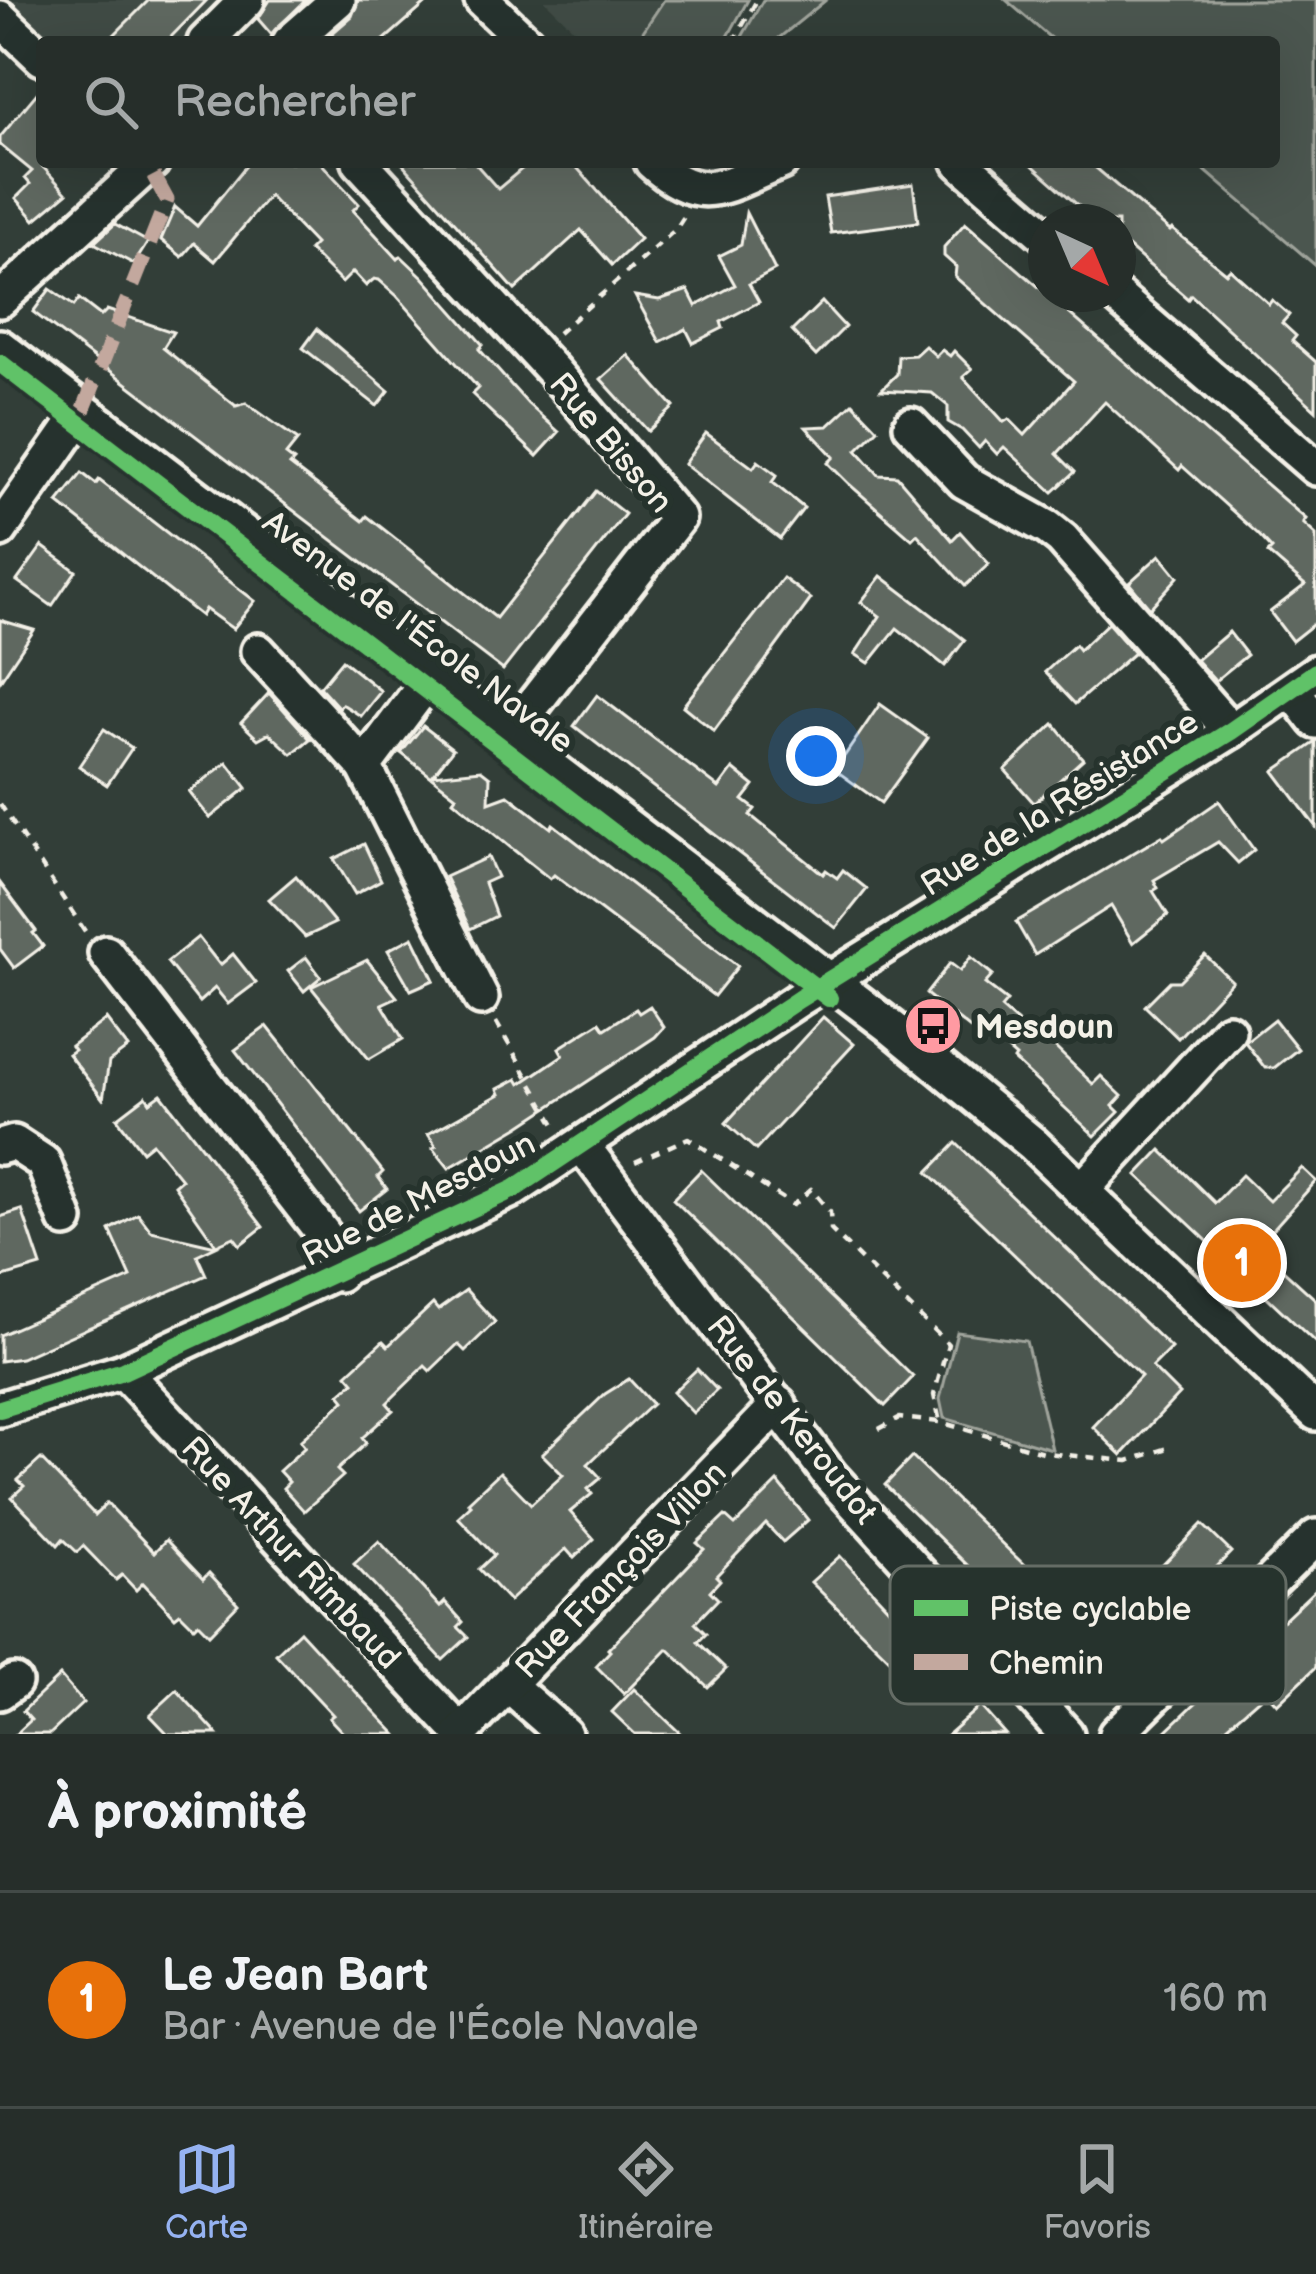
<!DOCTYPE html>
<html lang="fr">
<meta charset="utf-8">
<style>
:root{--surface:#262e2a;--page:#2e3632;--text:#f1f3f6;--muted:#a4a8a8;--line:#424a47;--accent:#95b2f1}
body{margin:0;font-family:"Balsamiq Sans",sans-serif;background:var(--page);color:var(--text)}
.compass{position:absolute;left:1028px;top:204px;width:108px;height:108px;border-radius:50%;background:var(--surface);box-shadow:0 12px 48px #0002;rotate:136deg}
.you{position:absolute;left:816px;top:756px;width:42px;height:42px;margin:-30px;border:9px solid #fff;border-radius:50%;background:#1a73e8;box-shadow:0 0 0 18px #1a73e833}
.badge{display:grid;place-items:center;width:78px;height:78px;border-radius:50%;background:var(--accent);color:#fff;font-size:39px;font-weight:700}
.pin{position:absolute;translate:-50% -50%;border:6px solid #fff;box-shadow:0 3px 12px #0006}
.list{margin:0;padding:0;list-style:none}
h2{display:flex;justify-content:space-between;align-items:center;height:156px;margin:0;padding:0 48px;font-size:51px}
h2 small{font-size:39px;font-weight:400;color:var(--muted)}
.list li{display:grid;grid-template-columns:78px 1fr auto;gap:36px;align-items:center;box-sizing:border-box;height:216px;padding:0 48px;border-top:3px solid var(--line)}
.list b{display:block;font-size:45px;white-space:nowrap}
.list p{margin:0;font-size:39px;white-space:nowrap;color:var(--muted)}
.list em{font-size:39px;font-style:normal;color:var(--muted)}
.icon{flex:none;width:66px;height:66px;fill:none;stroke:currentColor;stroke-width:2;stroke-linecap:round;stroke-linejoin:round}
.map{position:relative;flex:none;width:1316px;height:1734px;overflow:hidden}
.search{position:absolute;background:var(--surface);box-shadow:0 12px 48px #0002;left:36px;right:36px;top:36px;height:132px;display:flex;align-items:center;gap:30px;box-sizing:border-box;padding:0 42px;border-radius:12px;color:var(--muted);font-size:45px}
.sheet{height:372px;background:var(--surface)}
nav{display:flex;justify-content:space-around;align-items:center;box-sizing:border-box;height:168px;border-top:3px solid var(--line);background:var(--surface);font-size:33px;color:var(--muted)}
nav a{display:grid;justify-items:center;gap:6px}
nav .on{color:var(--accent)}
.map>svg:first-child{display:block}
.built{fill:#404b44}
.green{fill:#4c564f;stroke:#a0a49c;stroke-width:3}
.building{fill:#5f6861;stroke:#f4f1e8;stroke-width:3}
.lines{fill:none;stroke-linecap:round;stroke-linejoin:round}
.minor-casing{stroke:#f4f1e8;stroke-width:42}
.path{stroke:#f4f1e8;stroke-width:4.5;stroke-dasharray:9 9;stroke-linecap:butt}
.minor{stroke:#26332d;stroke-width:33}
.quiet{stroke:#c3a89e;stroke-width:15;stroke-dasharray:30 15;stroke-linecap:butt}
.cycleway-casing{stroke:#26332d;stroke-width:26}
.cycleway{stroke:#61c268;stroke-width:18}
.labels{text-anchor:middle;stroke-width:12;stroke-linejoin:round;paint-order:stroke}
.street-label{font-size:33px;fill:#f4f1e8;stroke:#26332d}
.poi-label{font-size:33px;font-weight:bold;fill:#f4f1e8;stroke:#26332d;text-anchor:start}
.key{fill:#26332d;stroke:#646c65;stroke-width:3}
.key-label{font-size:33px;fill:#f4f1e8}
</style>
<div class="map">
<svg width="1316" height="1734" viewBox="0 0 1316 1734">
<rect width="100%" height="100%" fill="#323e38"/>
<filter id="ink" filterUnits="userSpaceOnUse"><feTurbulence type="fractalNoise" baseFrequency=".00833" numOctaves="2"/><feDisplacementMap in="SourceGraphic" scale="24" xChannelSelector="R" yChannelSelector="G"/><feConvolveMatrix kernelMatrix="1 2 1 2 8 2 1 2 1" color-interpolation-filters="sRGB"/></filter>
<g filter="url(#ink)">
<!-- built -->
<g class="built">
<polygon points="9,0 229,0 188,42 52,42"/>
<polygon points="544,0 664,0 636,42 587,42"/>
</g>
<!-- green -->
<g class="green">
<polygon points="664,0 748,0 725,42 636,42"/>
<polygon points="763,0 826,0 774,42 739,42"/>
<polygon points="1006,0 1316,0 1316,266 1195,162 1274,162 1274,42 1055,42"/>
<polygon points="957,1332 1026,1341 1052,1449 944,1418 940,1399"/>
</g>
<!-- building -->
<g class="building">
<polygon points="149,0 207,0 166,42 107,42"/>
<polygon points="270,0 306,0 271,34 258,19"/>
<polygon points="358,0 430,0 382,42 322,42 352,16"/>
<polygon points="42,87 42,166 67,193 35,220 16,198 30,184 25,178 32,171 0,145 0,137"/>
<polygon points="249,162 320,162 359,204 353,210 398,259 401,256 423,277 483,345 479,349 528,404 559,432 537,456 472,394 478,388 397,296 379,280 374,279 366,286 353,272 342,283 309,250 315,244 269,196 215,261 194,243 182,257 161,240 175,207 197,226"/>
<polygon points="401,162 474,162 498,189 530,162 572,162 640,239 612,265 581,230 515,290"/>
<polygon points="1029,162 1089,162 1170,231 1172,229 1226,273 1230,269 1269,304 1272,300 1289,315 1282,323 1296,336 1292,341 1316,362 1316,410 1191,295 1188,299 1118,238 1118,222 1097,222"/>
<polygon points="913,184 918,222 831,233 825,197"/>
<polygon points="746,213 775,270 749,284 759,302 721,322 723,328 693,343 686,329 660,342 635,296 659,300 688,290 696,306 735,285 719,256 741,245"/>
<polygon points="965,223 1306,519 1303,523 1316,535 1316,622 1292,641 1270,612 1305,585 1268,553 1272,549 1258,534 1182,466 1179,470 1105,402 1057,454 1075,472 1053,492 1004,447 997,454 985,441 979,448 962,430 948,422 948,406 932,393 881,390 897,374 898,356 915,355 925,346 936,356 942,350 950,356 954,351 972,369 963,377 1004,422 1009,419 1025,435 1074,381 955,277 956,267 944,256 944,247"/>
<polygon points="115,224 148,242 134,264 94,243"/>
<polygon points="50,289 74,306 79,299 101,316 107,310 173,332 163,348 236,406 246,403 298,440 286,455 294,461 290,465 363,521 367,516 496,618 596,491 625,514 503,670 33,312"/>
<polygon points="822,302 845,327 816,356 792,331"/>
<polygon points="317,329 389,391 377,406 303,348"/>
<polygon points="628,355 674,407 648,431 601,379"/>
<polygon points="853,403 878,429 857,450 879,475 897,476 952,540 960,532 989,564 965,586 917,534 912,539 849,484 828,463 834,457 806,427 828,426"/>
<polygon points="706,433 753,468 758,461 777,475 772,482 804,508 780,539 684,464"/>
<polygon points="82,473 96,484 99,480 255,601 233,629 205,609 201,616 58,503"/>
<polygon points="42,546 76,571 52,606 17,581"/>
<polygon points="1160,555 1178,577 1150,608 1129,583"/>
<polygon points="881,576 965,640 945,666 897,628 869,663 855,654 880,616 861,602"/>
<polygon points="783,578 811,599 714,731 683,706"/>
<polygon points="0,620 34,630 0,681"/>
<polygon points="1108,623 1134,653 1075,704 1045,672 1075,645 1079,650"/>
<polygon points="1229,632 1247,655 1215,681 1196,660"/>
<polygon points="342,660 381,691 361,716 342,704 339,708 320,687"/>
<polygon points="269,693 310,739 292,754 269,733 258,739 241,723"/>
<polygon points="597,695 719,788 733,769 754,786 743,800 755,809 750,815 823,874 826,870 837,878 843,870 867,889 836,928 574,726"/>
<polygon points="880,704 928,738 881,803 835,770"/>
<polygon points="1054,724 1083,759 1034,803 1005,770"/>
<polygon points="423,726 453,749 433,775 481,770 490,777 489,802 508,795 551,828 553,824 738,966 714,996 554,875 550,879 510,847 453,800 456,796 401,753"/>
<polygon points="104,729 132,748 107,785 79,766"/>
<polygon points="1316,742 1316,827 1274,771"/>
<polygon points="227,762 247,788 210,818 189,792"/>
<polygon points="1219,801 1254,850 1238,863 1218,842 1154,880 1158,888 1153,891 1168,915 1133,943 1111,906 1035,955 1016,922 1162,836 1164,839"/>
<polygon points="364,844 381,880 355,894 334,859"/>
<polygon points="488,857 497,877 484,883 496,916 470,929 445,877"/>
<polygon points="296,876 335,923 305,937 269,899"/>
<polygon points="0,883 36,931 33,933 43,946 14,968 0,949"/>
<polygon points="198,937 220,965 233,954 256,983 228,1004 215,988 199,1002 167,962"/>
<polygon points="413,937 434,980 411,990 388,950"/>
<polygon points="1205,955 1232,981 1178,1038 1145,1006 1170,981 1179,981"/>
<polygon points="306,957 321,977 304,991 288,971"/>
<polygon points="971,957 993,975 985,984 1007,1001 1001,1008 1035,1038 1040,1033 1093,1084 1101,1076 1122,1096 1113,1106 1119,1112 1095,1136 1014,1060 1016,1057 984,1029 978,1035 926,994 950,963 960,971"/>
<polygon points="367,960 397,997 382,1004 403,1039 369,1059 311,987"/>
<polygon points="650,1006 664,1027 655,1037 520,1126 449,1168 433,1148 436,1146 428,1134 500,1094 498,1089 517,1079 520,1084 563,1055 559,1048 600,1022 605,1029 636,1009 639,1013"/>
<polygon points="823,1017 854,1044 756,1150 726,1123"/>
<polygon points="106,1019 128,1048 109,1062 103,1099 68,1054 74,1050 71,1046"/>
<polygon points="1274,1019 1298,1049 1274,1068 1265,1068 1245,1042"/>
<polygon points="267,1026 383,1172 378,1177 387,1189 359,1211 235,1050"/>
<polygon points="161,1094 263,1227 240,1245 234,1237 216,1245 174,1185 181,1179 152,1143 142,1151 117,1118 146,1096 150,1102"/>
<polygon points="956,1143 1171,1348 1152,1367 1179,1394 1122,1455 1093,1427 1141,1376 928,1172"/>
<polygon points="1161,1150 1215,1203 1242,1175 1269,1201 1302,1168 1316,1181 1266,1237 1277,1248 1268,1256 1316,1300 1316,1343 1137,1175"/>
<polygon points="701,1170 913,1377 885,1406 673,1199"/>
<polygon points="22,1210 41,1266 0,1278 0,1217"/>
<polygon points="138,1214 151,1231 216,1246 197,1255 206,1275 21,1358 0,1361 0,1335 131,1277 110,1230"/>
<polygon points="466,1290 495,1322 465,1351 458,1344 430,1371 425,1366 387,1403 393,1410 362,1438 366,1443 337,1470 343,1476 304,1511 283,1488 289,1482 279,1471 305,1447 300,1441 345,1400 340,1394 354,1382 347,1374 383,1341 388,1346 433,1304 438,1310"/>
<polygon points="697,1369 717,1390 693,1413 673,1392"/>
<polygon points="629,1379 652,1404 588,1464 601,1478 588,1489 592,1494 570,1512 594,1539 574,1558 566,1549 509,1601 479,1569 494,1555 458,1517 471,1505 468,1502 500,1472 531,1504 563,1475 542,1454 605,1394"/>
<polygon points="912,1457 1096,1634 1202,1524 1231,1552 1123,1664 1103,1644 1077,1672 885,1485"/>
<polygon points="41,1459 95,1515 107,1503 154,1552 166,1540 203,1579 209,1573 238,1604 209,1634 198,1623 194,1627 180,1613 175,1617 143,1583 136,1590 122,1575 116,1580 83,1546 77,1552 63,1539 58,1545 12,1497 24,1486 18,1480"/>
<polygon points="778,1482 808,1520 783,1542 766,1524 716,1576 720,1580 710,1591 718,1599 695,1623 706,1634 698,1642 726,1669 708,1687 668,1649 624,1694 596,1666 610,1651 608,1649 704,1549 697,1543 725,1516 735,1525"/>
<polygon points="379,1541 440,1607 445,1602 463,1622 458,1627 468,1637 443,1660 354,1564"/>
<polygon points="840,1556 951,1675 928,1697 811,1582"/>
<polygon points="1316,1589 1316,1667 1277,1704 1266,1692 1218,1734 1163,1734"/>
<polygon points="300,1631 357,1693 396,1734 344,1734 329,1718 333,1715 276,1654"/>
<polygon points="60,1676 83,1703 50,1734 16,1734 31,1720 23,1711"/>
<polygon points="634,1689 681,1734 635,1734 612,1712"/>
<polygon points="177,1690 217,1734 168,1734 150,1715"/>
<polygon points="980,1706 1005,1734 948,1734"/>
</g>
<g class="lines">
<!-- minor casing -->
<g class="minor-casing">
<g id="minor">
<polyline points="482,0 526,42"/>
<polyline points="0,18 42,58"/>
<polyline points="205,42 247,0"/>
<polyline points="290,42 338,0"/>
<polyline points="360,162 553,371 678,518 508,737"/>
<path d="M652,162C702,209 726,184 781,162"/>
<polyline points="960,162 1046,236"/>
<polyline points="1114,294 1316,468"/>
<polyline points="0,300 152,162"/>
<polyline points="0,347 891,1027 1033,1144 1316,1413"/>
<polyline points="911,425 964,481 1048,528 1062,539 1231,731"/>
<polyline points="0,530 83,411"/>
<polyline points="258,651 364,766"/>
<polyline points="430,678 364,766 481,998"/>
<polyline points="1293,691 1316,721"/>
<polyline points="106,953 325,1236 339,1274"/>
<polyline points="582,1145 831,1477 1066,1734"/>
<polyline points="0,1147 14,1143 43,1162 66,1220"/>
<polyline points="1081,1191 1228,1031"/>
<polyline points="123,1371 461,1733"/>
<polyline points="0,1409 123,1371 514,1189 799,999 1231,731 1316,672"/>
<polyline points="508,1685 564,1734"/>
<polyline points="0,1692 14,1682"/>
<polyline points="460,1734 779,1404"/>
<polyline points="1116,1734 1316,1537"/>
</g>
</g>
<!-- path -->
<g class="path">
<polyline points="733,42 757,0"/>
<polyline points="558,333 676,229 685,215"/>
<polyline points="0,804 87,934"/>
<polyline points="496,1022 556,1126"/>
<polyline points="635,1162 688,1138 793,1205 811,1189 830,1212 831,1230 948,1344 934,1395 940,1422"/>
<polyline points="879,1429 899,1418 940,1422 1046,1453 1128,1461 1171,1447"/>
</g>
<!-- minor -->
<use href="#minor" class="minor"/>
<!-- quiet -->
<polyline class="quiet" points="83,411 167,200 148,165"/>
<!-- cycleway casing -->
<g class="cycleway-casing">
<g id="cycleway">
<polyline points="0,363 829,998"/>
<polyline points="0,1409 123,1371 514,1189 799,999 1231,731 1316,672"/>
</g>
</g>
<!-- cycleway -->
<use href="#cycleway" class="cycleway"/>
</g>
</g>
<!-- icons -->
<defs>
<g id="bus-disc" transform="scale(3)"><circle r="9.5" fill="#ff9aa2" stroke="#26332d"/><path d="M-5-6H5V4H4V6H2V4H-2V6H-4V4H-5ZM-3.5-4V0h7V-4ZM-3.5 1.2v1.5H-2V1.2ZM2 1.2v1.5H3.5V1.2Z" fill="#111"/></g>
</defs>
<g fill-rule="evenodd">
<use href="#bus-disc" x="933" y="1026"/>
</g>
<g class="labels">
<!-- street labels -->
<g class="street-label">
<text transform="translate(612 442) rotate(50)" y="12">Rue Bisson</text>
<text transform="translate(419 631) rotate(37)" y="12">Avenue de l'École Navale</text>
<text transform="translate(1059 802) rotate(-32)" y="12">Rue de la Résistance</text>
<text transform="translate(418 1198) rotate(-27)" y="12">Rue de Mesdoun</text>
<text transform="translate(793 1419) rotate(52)" y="12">Rue de Keroudot</text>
<text transform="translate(292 1552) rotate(47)" y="12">Rue Arthur Rimbaud</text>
<text transform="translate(620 1569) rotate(-46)" y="12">Rue François Villon</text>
</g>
<!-- poi labels -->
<g class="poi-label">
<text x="975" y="1038">Mesdoun</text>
</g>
</g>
<!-- legend -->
<rect x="890" y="1566" width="396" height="138" rx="18" class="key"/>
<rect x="914" y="1600" width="54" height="16" fill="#61c268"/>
<rect x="914" y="1654" width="54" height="16" fill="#c3a89e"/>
<g class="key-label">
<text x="989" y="1620">Piste cyclable</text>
<text x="989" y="1674">Chemin</text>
</g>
</svg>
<svg class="compass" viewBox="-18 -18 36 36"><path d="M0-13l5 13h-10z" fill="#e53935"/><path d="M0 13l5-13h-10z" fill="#a4a8a8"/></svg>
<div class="you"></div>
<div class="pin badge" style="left:1242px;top:1263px;background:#e8710a">1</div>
<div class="search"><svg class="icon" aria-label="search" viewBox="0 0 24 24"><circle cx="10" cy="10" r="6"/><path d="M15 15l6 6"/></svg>Rechercher</div>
</div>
<section class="sheet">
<h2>À proximité<small></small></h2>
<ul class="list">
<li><span class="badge" style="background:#e8710a">1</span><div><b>Le Jean Bart</b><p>Bar · Avenue de l'École Navale</p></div><em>160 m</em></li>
</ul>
</section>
<nav>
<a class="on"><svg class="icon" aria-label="map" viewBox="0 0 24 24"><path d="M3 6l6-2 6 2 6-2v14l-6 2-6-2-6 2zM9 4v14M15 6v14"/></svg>Carte</a>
<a><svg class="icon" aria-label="directions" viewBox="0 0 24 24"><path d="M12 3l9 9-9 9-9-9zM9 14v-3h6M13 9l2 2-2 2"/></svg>Itinéraire</a>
<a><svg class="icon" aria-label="saved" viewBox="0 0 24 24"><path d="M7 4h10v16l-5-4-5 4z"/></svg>Favoris</a>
</nav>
